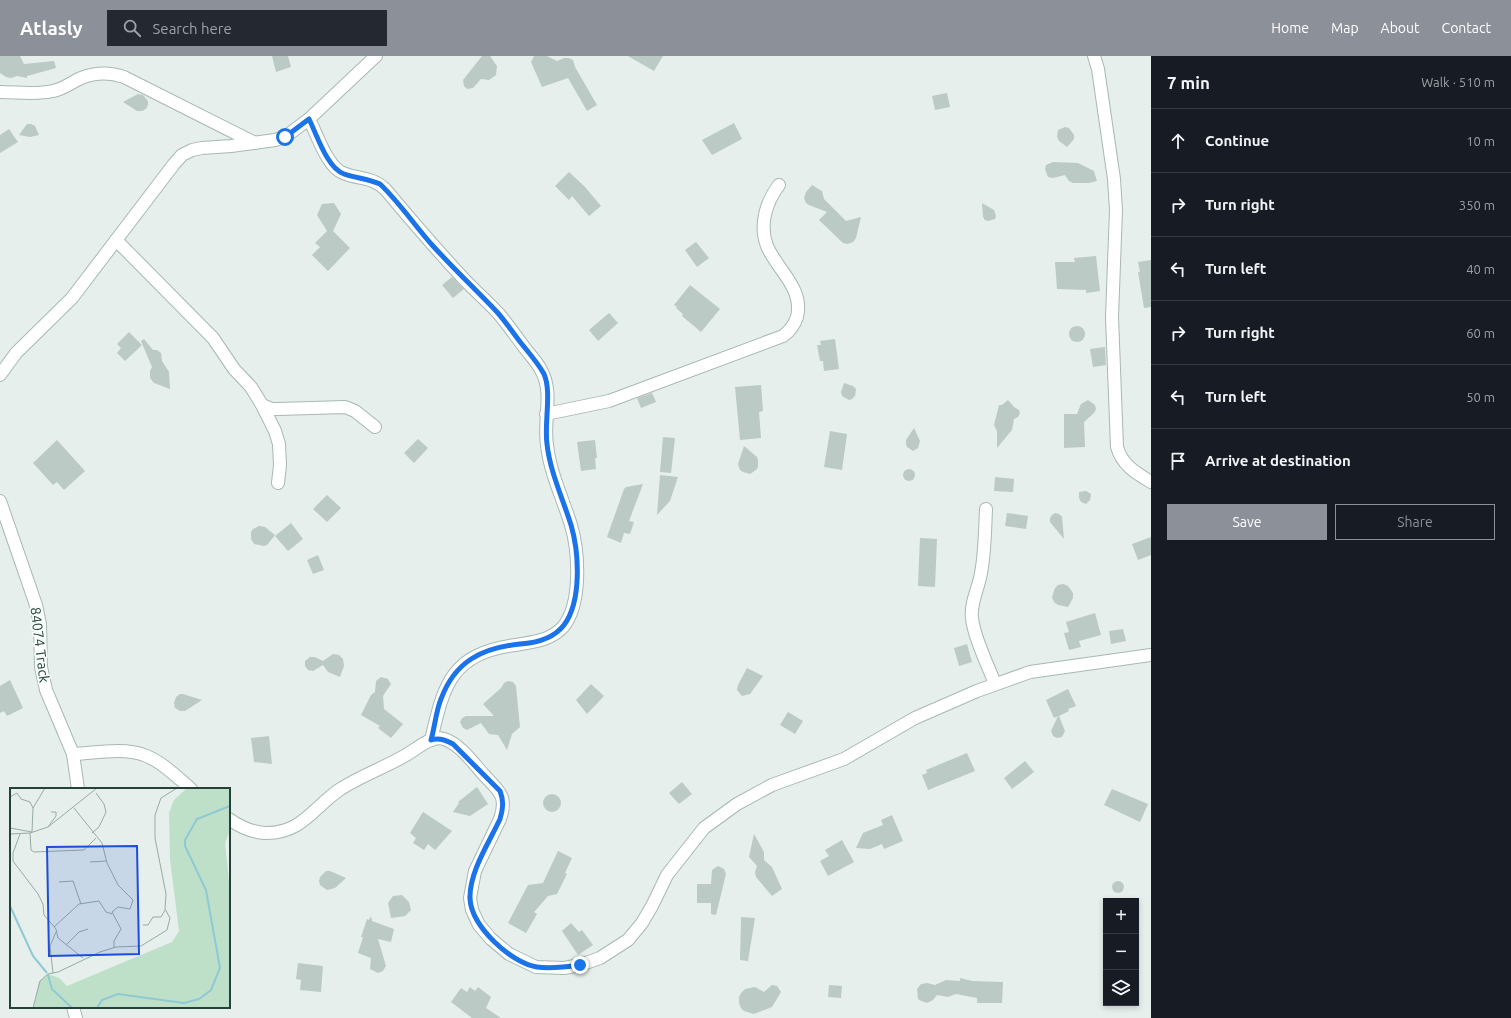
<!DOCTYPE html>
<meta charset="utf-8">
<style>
:root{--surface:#171b24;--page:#242831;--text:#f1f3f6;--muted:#9ea1a6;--line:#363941;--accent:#8c9099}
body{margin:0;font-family:Ubuntu,sans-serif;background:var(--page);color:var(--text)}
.controls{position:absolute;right:12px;bottom:12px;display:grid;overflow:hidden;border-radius:0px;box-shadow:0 2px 6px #0003}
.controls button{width:36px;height:36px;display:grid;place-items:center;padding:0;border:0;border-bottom:1px solid var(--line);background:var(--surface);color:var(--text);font:20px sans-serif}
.stop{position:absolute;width:12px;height:12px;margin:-9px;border:3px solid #1a73e8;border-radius:50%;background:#fff}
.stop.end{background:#1a73e8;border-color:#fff;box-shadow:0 1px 4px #0008}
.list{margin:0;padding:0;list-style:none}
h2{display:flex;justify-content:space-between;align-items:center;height:52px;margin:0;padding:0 16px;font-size:17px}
h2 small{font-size:13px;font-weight:400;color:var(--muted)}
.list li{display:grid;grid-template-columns:26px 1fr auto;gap:12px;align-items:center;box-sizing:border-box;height:64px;padding:0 16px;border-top:1px solid var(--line)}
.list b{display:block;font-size:15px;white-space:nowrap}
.list em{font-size:13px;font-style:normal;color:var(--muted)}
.actions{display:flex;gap:8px;padding:12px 16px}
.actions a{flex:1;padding:9px 0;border:1px solid var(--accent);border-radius:0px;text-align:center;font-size:14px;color:var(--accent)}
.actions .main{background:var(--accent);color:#fff}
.icon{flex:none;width:22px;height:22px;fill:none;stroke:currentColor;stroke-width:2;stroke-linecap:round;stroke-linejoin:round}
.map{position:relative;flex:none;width:1151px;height:962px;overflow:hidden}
header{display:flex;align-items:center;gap:24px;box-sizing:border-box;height:56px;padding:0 20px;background:var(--accent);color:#fff}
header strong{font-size:19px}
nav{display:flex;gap:22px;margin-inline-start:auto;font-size:14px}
.search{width:280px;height:36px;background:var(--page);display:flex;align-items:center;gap:10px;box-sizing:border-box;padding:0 14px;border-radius:0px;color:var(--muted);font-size:15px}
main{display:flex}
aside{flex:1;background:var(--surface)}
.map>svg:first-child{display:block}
.building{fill:#bbcac4}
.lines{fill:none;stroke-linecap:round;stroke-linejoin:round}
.minor-casing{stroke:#a8b8b2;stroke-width:14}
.minor{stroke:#fff;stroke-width:12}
.route{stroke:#1a73e8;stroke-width:5}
.labels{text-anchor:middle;stroke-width:3.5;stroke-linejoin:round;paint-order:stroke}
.street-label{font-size:14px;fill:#24423a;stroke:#f7fbf9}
.inset-river{fill:none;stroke:#8ec9d4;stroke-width:2}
.inset-road{fill:none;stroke:#98aaa4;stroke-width:1}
.view{fill:#1d4ed8;fill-opacity:0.15;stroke:#1d4ed8;stroke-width:2}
.inset-edge{fill:none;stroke:#24423a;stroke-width:2}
</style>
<header>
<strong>Atlasly</strong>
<div class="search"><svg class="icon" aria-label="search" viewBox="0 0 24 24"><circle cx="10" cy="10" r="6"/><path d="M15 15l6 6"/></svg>Search here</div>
<nav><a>Home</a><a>Map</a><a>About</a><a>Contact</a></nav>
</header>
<main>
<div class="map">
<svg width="1151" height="962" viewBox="0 0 1151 962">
<rect width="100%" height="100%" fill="#e6efeb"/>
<!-- building -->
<g class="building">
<polygon points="0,0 20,0 24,8 54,5 56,12 27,20 27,22 17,20 11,22 6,21 0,17"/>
<polygon points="272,0 288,0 291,11 276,16"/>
<polygon points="482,0 490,0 497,10 496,19 489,24 481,23 473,32 467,33 464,30 463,24"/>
<polygon points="534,0 547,0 557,5 564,2 569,2 573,4 575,11 597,49 587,55 568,22 542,31 531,6"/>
<polygon points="628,0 663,0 654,15"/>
<polygon points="947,37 950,51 935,54 932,40"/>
<polygon points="138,38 143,39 148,45 148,49 146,53 142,55 137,55 123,46"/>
<polygon points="734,67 742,83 712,99 702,84"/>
<polygon points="27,68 31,68 35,70 39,79 30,81 19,79"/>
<polygon points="1065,71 1069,72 1074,79 1074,83 1067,91 1059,85 1057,81 1058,74"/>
<polygon points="9,73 18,86 0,97 0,79"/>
<polygon points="1053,106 1078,107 1094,115 1097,125 1089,127 1073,127 1069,125 1065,119 1053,122 1048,121 1045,113 1046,109"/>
<polygon points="569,116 585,131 601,150 589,160 572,140 569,144 555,130"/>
<polygon points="812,129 822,135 824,143 846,165 861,161 856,182 853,186 848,188 843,187 819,164 827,156 809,149 806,147 804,142 806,136"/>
<polygon points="334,147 341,158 333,175 350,192 328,215 312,199 320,191 315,187 327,175 317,159 322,148"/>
<polygon points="982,147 994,154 996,160 995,163 988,165 985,164 983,161"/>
<polygon points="696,186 709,202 697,211 685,194"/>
<polygon points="1096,200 1100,235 1086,237 1086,234 1057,233 1055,206 1075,206 1074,202"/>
<polygon points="1151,204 1151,251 1144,252 1138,216 1140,216 1138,206"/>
<polygon points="452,221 464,233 453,242 442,229"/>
<polygon points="690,229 720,253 701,276 682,260 683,258 676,252 677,251 674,249"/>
<polygon points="609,257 618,267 598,285 589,274"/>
<circle cx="1077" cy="278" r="8"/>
<polygon points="129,276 142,289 125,305 117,297 121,292 117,288"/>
<polygon points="144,283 153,294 157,294 161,297 162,305 169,316 170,333 154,327 150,322 150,315 152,311 141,285"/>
<polygon points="835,283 839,313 824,315 823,305 820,305 817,289 821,289 820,285"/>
<polygon points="1105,291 1106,309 1093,311 1090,293"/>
<polygon points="844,327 853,330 856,333 855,340 852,343 849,344 842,340 841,336"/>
<polygon points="761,329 763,355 759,356 761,382 740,384 735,331"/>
<polygon points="652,337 656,346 641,352 637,342"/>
<polygon points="1008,344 1014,351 1019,354 1020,357 1018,361 1014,363 1012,374 997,392 997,375 994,369 999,349 1002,349"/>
<polygon points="1088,344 1095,349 1096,353 1094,357 1084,366 1085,391 1064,392 1064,358 1077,358 1081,348"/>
<polygon points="914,372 920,385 918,392 913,395 907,391 906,388 906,384"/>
<polygon points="830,375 847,378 842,414 824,411"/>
<polygon points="663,381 675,382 671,417 660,416"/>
<polygon points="418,383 428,392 414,407 404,397"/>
<polygon points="57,384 85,415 64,434 57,426 53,429 33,407"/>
<polygon points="595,384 597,402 595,402 596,413 581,415 577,386"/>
<polygon points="744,390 757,401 758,404 758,411 756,414 750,418 743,416 740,414 738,408"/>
<circle cx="909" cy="419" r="6"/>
<polygon points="660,419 678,421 670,445 657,459"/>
<polygon points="995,421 1014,423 1013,436 994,435"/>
<polygon points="643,428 629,465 634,466 630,478 624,477 621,487 607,481 624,433 626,431"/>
<polygon points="1086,435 1091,438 1090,444 1086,448 1081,446 1079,442 1079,436"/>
<polygon points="327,439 341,452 327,466 313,453"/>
<polygon points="1007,457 1028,460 1026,473 1005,470"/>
<polygon points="1055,457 1059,458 1062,461 1064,483 1050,466 1050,462 1052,459"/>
<polygon points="291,467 303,483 288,495 275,480"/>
<polygon points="259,470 265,471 275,479 267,489 264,490 254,488 251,483 251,476 253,473"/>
<polygon points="1151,481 1151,499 1138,504 1132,488"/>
<polygon points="920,482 937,483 935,531 918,530"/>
<polygon points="318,499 324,514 313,518 307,504"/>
<polygon points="1063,528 1068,530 1073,537 1073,542 1068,551 1058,549 1054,546 1052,541 1055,532 1058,529"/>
<polygon points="1095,557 1101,579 1079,585 1081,591 1069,594 1064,577 1069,576 1066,566"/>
<polygon points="1123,573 1126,585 1111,588 1109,575"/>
<polygon points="967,588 972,606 959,610 954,592"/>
<polygon points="333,598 339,599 343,603 344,610 340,621 328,616 323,609 313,615 308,614 305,610 305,605 310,601 315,601 323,605"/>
<polygon points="747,612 763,620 750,638 742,640 737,634 738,629"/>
<polygon points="381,621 388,623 391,628 383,640 384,653 403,668 391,682 378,672 380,670 361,659 371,639 375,636 376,625"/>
<polygon points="10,624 23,652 7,660 4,655 0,657 0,630"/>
<polygon points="508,625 513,626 516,630 520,671 512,678 507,694 498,679 489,678 481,667 467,674 463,672 460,666 462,662 466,660 494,660 483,648 501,632 504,627"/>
<polygon points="591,628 604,640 587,658 576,644"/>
<polygon points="1068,633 1076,650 1068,653 1069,655 1059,660 1065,675 1062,681 1057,682 1053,680 1051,675 1058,660 1054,662 1046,644"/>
<polygon points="180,638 183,638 202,644 185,655 180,655 175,652 174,647 176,641"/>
<polygon points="788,656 803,665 795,678 780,669"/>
<polygon points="269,680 272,708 254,706 251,682"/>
<polygon points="967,697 975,715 928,734 922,719 927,717 926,714"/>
<polygon points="1025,705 1034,716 1012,733 1004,722"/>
<polygon points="682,726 692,738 679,748 669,737"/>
<polygon points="477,731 488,748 470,760 453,756 459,747 458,746"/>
<polygon points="1112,733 1148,748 1140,766 1104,749"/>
<circle cx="552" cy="747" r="9"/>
<polygon points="423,756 452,775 435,794 428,788 424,794 413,787 416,782 410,777"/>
<polygon points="892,759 903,785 884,793 882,788 870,793 856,792 863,777 883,769 881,764"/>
<polygon points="754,778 764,796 764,804 772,811 782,833 772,840 756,821 755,816 757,810 749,801"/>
<polygon points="842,784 854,806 828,820 820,805 829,800 825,794"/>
<polygon points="558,795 572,802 565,817 567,818 557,838 548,840 534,856 537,858 526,877 508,867 528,829 543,827"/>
<polygon points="718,810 724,813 726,818 716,859 711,858 711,847 697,847 697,828 711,828 712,814"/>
<polygon points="326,815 330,815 346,822 335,832 327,834 320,829 319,825 320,821"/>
<circle cx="1118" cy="831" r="6"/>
<polygon points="402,839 409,846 411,854 405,860 391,862 388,847 393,840"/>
<polygon points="371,860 372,865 394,873 391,886 378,883 386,910 383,915 378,917 370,913 371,902 358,897 363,881 361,881 367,863 369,864"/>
<polygon points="741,861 755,862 748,905 740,904"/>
<polygon points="571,867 579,876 582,874 593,889 578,899 562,875"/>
<polygon points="298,907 323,910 321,936 300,934 301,924 296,923"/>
<polygon points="960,922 972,925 1003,926 1002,947 977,947 977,942 956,938 948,941 937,939 933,944 927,947 921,945 918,943 917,933 921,928 927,927 935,929 946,924 960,925"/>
<polygon points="772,929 777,930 781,936 772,951 754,958 744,955 741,952 739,947 739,941 741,937 745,933 755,931 764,936"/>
<polygon points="829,929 842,930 841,942 828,941"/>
<polygon points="470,931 475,935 478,931 491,941 486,952 501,962 472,962 451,946 461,932 467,936"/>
</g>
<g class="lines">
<!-- minor casing -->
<g class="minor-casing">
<g id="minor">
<path d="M1094,0L1098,13L1114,123L1116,154L1112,261L1117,391C1122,409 1136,417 1151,426"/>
<path d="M0,36C18,36 36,39 53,35C64,33 72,26 81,22C96,16 110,16 124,21L255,87"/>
<path d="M309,63C317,78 327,111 343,117C360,124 372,120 386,134C411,164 436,193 462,221C474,234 487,245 499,258C508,269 516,280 524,291C530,299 537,306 541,314C554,336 543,364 547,389C550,417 563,443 571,469C579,496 582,548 563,571C550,585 532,586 515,589C451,598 444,628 431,684"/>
<polyline points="116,184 213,282 234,313 251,331 262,349 275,375 279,388 280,409 278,427"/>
<polyline points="0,319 16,297 72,242 174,108 182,99 192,94 202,92 231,90 275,84 285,81 309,63 376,0"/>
<polyline points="262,349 272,353 278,353 345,351 355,355 375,371"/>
<path d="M546,358L609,345L783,280C790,275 794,270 797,261C804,232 777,214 767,190C759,169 766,146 779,129"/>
<polyline points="0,445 36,549 40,568 41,611 46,634 73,698 78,733"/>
<path d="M986,453C985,474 985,496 981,517C979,531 970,547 972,562C974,582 988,609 995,628"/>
<path d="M73,698C94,697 124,691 144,699C161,705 177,721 191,733"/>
<path d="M229,763C240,771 251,776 265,777C301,778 313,752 339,734C360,720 384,712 406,699C417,693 431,679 444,683C460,688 473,707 484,719C499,735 508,740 500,763L475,815L470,842L472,854L479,869L491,883L509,898L536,911L564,912L580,909L600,902L628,884L642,867L652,850L667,819L704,772L737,748L772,729L844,703L915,662L977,635L1030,616L1151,599"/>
<polyline points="73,951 76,962"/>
</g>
</g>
<!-- minor -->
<use href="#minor" class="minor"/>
</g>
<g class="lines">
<!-- route -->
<path class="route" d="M285,81L309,63C317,79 327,112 344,118C356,122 369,123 380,128C400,147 415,170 433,190C454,213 476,234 497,256C506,266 513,277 521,287C529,297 538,307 544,318C552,336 544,367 547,388C550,416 563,443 571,469C579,496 582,545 564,569C554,582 536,587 520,588C482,592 455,605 441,643C436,655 435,670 431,684C439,681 446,684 453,688L500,735C504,745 503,753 500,763C489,787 469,816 470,843C472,871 511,907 537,911C552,913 566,911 580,909"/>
</g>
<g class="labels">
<!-- street labels -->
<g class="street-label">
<text transform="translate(40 589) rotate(83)" y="5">84074 Track</text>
</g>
</g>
<!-- overview -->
<g transform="translate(10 732)">
<rect width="220" height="220" fill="#e6efeb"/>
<path d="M177,0H220V43L215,55L220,103V220H23L29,194L38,186L49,190L57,198L162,154L169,143L160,71L159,25L164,12Z" fill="#bfe0c8"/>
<path class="inset-river" d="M0,118L23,168L37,185M38,187L42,201L62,220M87,220L92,212L108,206L174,215L189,211L201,202L210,180L196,102L175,58V52L187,31L220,18"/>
<path class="inset-road" d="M0,9L7,5L11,11L20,14L23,20M64,20L92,55L97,75L108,97L123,112L120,121L108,119L102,124L111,141L104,153V160M38,39L46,28V24H41M0,40L22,44M22,44L23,20L35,0M20,45L21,62L24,64L74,62L86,50M82,45L89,39L96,24L94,16L86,5M0,46L20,45L38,39L87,0M10,46L3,65V73L28,106L33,116L34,127L46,141L48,150L73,170M80,74L96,73M49,94L63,93L71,116M133,137H138L143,129H151L155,122M44,139L69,116L89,113L96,124L102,126M56,157L69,144L78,141M43,185L40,158L46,144M23,220L30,193L38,186L48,184L90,164L106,159L131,158L157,142L160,130L155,121L156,106L145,50V27L151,10L167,0"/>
<path class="view" d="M127,58L129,166L39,168L37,59Z"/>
<rect width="220" height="220" class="inset-edge"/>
</g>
</svg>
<div class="controls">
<button>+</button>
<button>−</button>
<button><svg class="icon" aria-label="layers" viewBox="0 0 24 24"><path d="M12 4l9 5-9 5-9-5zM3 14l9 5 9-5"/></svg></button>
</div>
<div class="stop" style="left:285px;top:81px"></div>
<div class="stop end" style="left:580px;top:909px"></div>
</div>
<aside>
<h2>7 min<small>Walk · 510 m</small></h2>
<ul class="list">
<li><svg class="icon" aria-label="ahead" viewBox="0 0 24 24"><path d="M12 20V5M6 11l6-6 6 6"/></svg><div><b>Continue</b></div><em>10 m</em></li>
<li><svg class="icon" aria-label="right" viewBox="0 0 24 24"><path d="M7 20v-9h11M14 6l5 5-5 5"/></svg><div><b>Turn right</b></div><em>350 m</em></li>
<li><svg class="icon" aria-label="left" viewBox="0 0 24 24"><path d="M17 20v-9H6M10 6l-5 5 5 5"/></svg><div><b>Turn left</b></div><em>40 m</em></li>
<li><svg class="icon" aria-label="right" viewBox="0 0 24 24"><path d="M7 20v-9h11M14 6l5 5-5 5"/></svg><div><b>Turn right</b></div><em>60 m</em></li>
<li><svg class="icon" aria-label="left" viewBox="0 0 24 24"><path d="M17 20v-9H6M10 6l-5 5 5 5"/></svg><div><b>Turn left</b></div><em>50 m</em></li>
<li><svg class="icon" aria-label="arrive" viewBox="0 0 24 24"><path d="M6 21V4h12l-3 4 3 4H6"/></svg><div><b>Arrive at destination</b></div></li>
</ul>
<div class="actions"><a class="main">Save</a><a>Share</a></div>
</aside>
</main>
